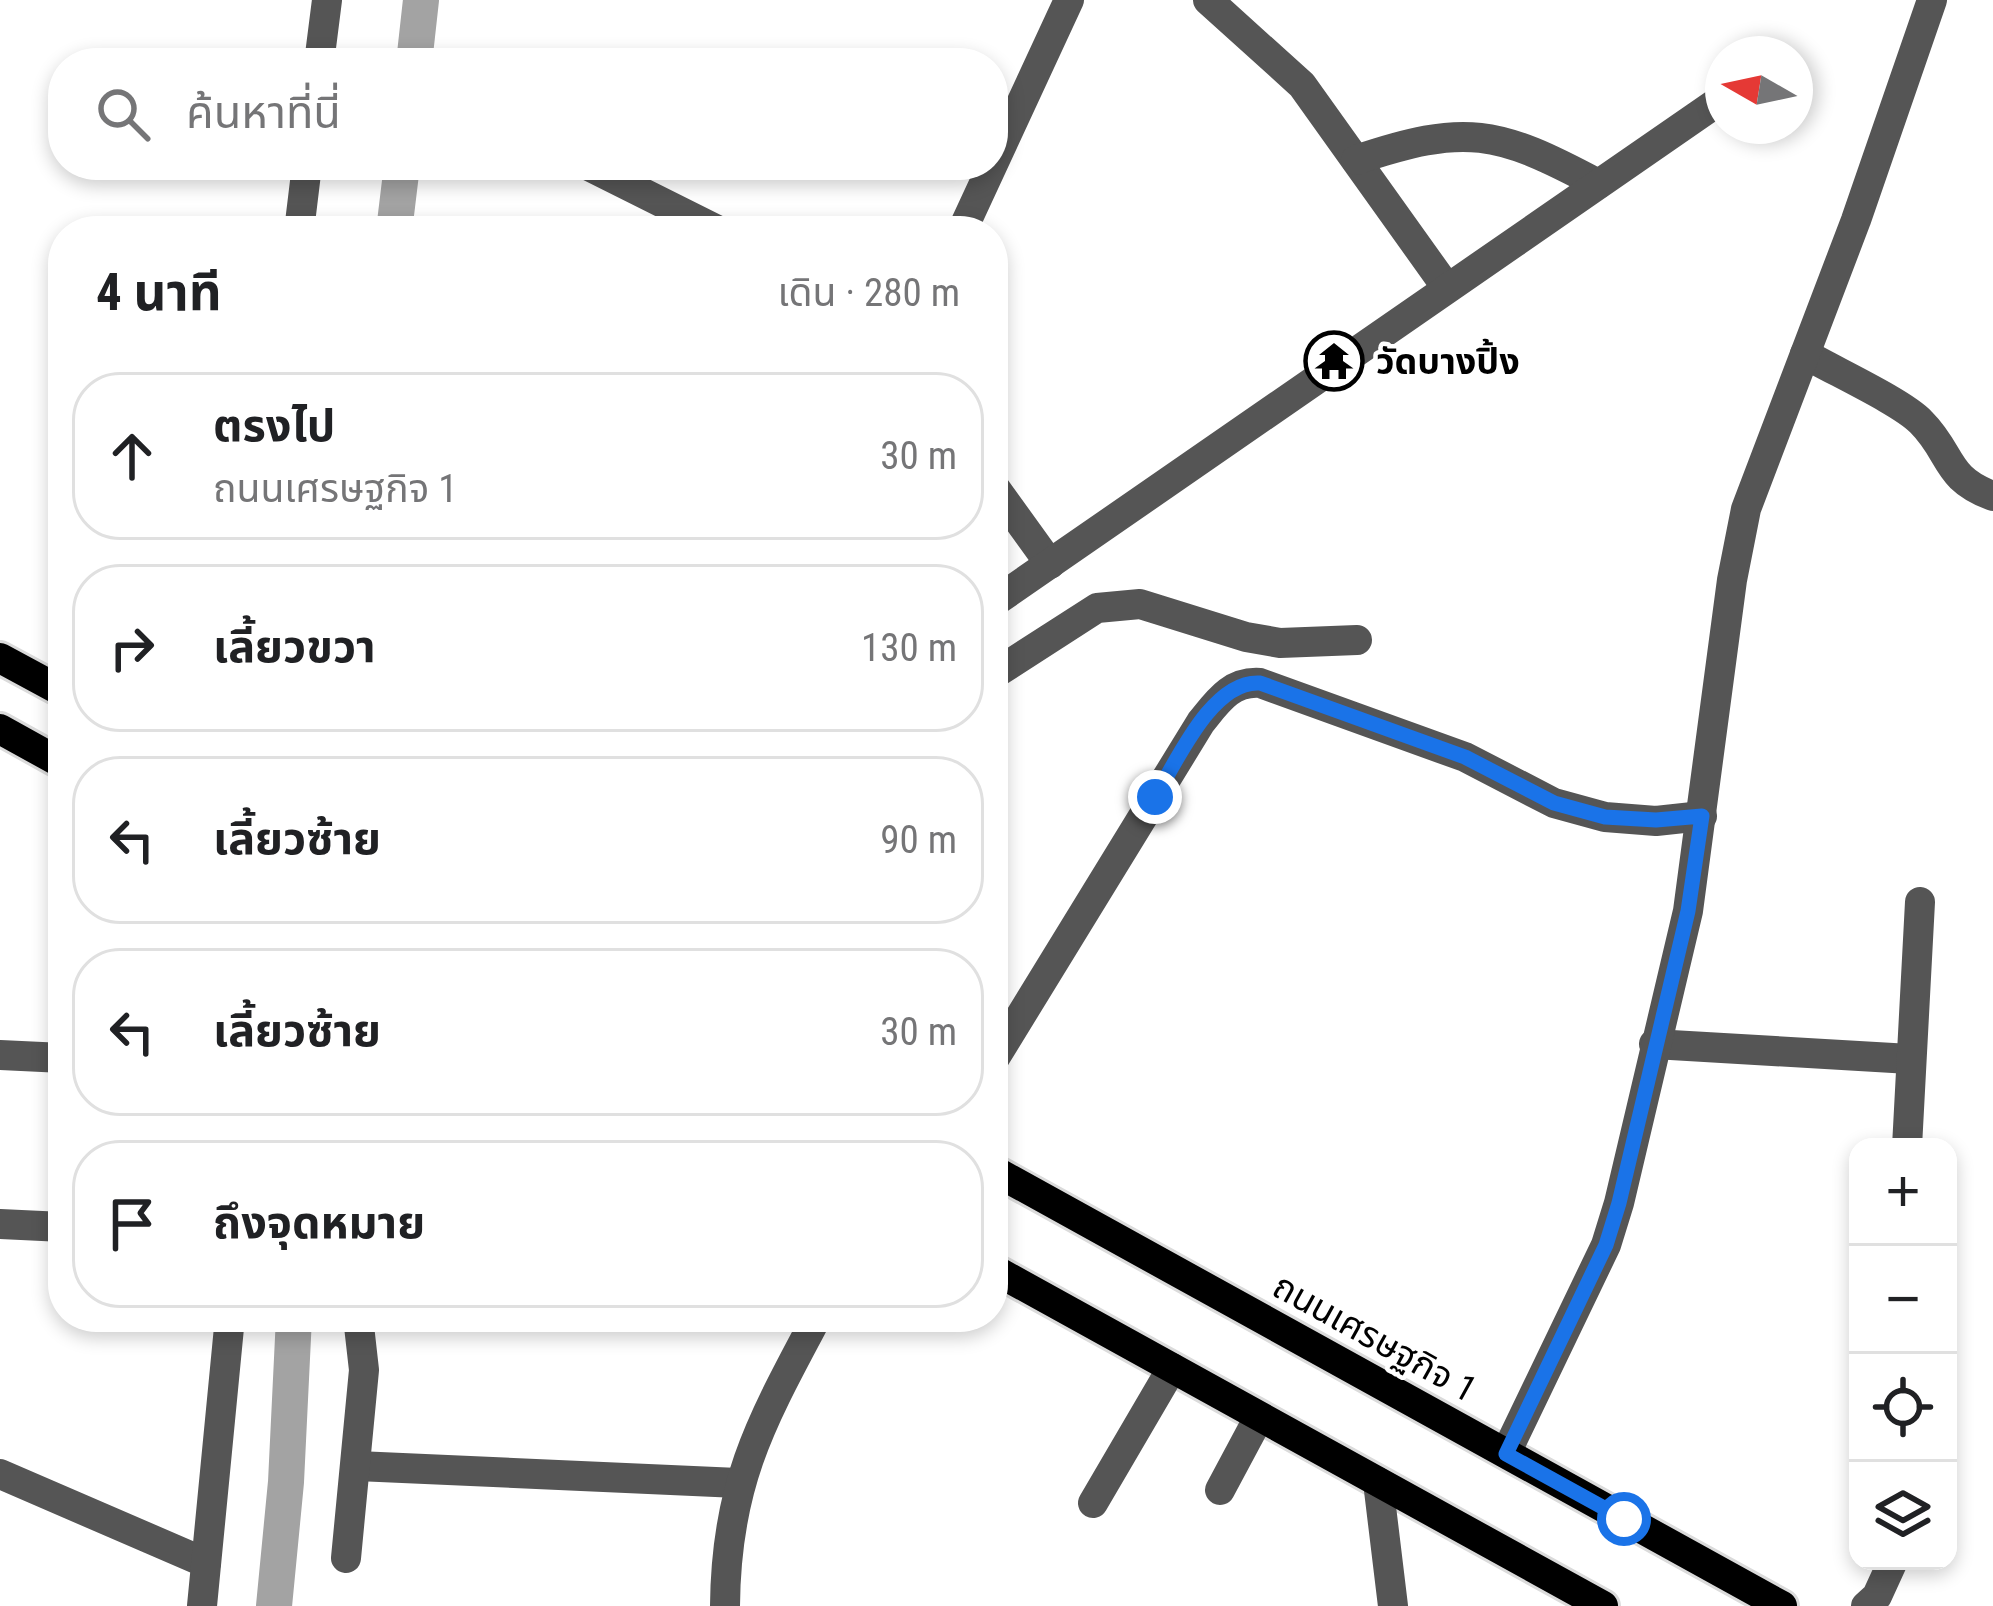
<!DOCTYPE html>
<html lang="th">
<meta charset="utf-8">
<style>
:root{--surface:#fff;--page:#f6f6f6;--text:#202124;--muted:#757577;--line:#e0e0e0}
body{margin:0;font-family:"Roboto Condensed","Noto Sans Thai",sans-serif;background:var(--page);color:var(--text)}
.controls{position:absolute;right:36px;bottom:36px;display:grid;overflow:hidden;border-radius:24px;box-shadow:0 6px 18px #0003}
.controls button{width:108px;height:108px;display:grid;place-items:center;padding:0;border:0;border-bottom:3px solid var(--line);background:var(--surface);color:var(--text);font:60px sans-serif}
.compass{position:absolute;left:1705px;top:36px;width:108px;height:108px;border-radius:50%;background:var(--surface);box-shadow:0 6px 18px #0003;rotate:279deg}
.stop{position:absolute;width:36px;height:36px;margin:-27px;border:9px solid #1a73e8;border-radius:50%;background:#fff}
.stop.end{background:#1a73e8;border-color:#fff;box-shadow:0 3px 12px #0008}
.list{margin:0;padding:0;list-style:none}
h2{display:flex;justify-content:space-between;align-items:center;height:156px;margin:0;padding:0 48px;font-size:51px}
h2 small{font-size:39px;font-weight:400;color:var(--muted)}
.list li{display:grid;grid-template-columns:78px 1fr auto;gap:36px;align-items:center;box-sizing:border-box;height:168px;margin:0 24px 24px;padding:0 24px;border:3px solid var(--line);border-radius:48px}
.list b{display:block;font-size:45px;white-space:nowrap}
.list p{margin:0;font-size:39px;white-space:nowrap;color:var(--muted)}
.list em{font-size:39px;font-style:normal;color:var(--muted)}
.icon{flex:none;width:66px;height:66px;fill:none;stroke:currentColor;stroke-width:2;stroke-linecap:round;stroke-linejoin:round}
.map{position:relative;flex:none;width:1993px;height:1606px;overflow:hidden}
.search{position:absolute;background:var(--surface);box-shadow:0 6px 18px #0003;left:48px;top:48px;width:960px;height:132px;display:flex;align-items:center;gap:30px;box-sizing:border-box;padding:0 42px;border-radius:48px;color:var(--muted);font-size:45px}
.panel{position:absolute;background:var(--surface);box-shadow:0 6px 18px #0003;left:48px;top:216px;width:960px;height:1116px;border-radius:48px}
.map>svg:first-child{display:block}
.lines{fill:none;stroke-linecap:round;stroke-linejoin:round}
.canal{stroke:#a3a3a3;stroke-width:36}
.major-casing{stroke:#dbdbdb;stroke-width:36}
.minor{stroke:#555;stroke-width:30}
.major{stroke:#000;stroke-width:30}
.route{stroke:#1a73e8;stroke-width:15}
.labels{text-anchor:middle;stroke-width:9;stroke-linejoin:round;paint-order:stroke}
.poi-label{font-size:36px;font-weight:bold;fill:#000;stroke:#fff;text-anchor:start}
.street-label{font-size:36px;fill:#000;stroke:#fff}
</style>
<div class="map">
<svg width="1993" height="1606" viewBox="0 0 1993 1606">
<rect width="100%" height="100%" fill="#fff"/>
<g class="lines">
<!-- canal -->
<g class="canal">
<polyline points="414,63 421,0"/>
<polyline points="394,231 402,165"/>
<polyline points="274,1606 286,1482 294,1317"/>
</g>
<!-- major casing -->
<g class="major-casing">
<g id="major">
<polyline points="0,658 63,692"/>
<polyline points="0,729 63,764"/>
<polyline points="993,1170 1782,1606"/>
<polyline points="993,1269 1603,1606"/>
</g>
</g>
<!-- minor -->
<g class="minor">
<polyline points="1208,0 1302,85 1447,288"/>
<polyline points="319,63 327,0"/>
<path d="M1356,160C1466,123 1497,130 1598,184"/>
<polyline points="587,165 719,231"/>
<polyline points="299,231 307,165"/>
<polyline points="962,231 1069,0"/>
<path d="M1805,354C1832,370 1902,402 1921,422C1953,454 1944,478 1993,496"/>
<polyline points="993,485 1050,564"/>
<polyline points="993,603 1716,103"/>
<polyline points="993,675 1097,608 1140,604 1246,637 1280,643 1357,640"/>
<polyline points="1654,1044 1910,1059"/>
<polyline points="0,1055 63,1058"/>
<path d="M993,1061L1201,722C1218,701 1231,681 1260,683L1465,757L1554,803L1605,817L1656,821L1702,816"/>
<polyline points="1907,1147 1920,902"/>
<polyline points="0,1224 63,1227"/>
<polyline points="1506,1453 1606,1245 1619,1203 1688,911 1732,580 1746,509 1856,220 1932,0"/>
<polyline points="357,1466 738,1483"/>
<polyline points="0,1474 206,1563"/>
<polyline points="1378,1482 1393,1606"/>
<polyline points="1220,1490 1259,1417"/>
<polyline points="1093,1503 1172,1368"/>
<polyline points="346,1558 364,1370 358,1317"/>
<polyline points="202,1606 230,1317"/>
<path d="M725,1606C726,1483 761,1422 817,1317"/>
<polyline points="1866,1606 1877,1596 1893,1561"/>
</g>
<!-- major -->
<use href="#major" class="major"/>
</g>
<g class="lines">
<!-- route -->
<path class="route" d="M1155,797C1177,761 1212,680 1260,683L1465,757L1554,803L1605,817L1656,820L1702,816L1688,911L1619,1203L1606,1245L1506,1454L1624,1519"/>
</g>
<!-- icons -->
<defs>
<g id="temple-ring" transform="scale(3)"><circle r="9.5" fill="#fff" stroke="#000" stroke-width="1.5"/><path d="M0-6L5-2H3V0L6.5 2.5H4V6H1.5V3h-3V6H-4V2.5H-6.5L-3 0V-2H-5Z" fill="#000"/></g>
</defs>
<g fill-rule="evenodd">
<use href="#temple-ring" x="1334" y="361"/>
</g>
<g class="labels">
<!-- poi labels -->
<g class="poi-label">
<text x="1376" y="374">วัดบางปิ้ง</text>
</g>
<!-- street labels -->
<g class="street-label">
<text transform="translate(1375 1337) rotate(29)" y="13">ถนนเศรษฐกิจ 1</text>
</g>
</g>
</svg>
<div class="controls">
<button>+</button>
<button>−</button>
<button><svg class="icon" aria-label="locate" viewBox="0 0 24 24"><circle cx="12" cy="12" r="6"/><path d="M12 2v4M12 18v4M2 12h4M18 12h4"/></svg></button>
<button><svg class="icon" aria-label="layers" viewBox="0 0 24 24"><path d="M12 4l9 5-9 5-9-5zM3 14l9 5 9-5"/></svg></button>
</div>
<svg class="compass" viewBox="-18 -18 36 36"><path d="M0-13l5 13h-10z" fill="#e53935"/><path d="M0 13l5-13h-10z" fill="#757577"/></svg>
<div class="stop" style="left:1624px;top:1519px"></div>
<div class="stop end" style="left:1155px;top:797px"></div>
<div class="search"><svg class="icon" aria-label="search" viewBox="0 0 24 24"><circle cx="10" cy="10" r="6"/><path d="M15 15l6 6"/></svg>ค้นหาที่นี่</div>
<section class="panel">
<h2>4 นาที<small>เดิน · 280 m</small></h2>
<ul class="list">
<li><svg class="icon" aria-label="ahead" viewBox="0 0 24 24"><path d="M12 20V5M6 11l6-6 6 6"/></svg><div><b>ตรงไป</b><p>ถนนเศรษฐกิจ 1</p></div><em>30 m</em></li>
<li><svg class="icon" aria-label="right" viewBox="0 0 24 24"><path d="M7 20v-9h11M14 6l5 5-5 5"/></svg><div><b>เลี้ยวขวา</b></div><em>130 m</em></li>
<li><svg class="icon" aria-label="left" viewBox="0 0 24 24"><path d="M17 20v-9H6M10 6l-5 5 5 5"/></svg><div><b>เลี้ยวซ้าย</b></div><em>90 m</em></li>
<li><svg class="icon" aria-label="left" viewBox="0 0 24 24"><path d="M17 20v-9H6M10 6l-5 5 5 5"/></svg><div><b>เลี้ยวซ้าย</b></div><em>30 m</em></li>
<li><svg class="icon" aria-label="arrive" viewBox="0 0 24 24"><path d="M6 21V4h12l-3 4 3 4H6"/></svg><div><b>ถึงจุดหมาย</b></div></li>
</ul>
</section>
</div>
